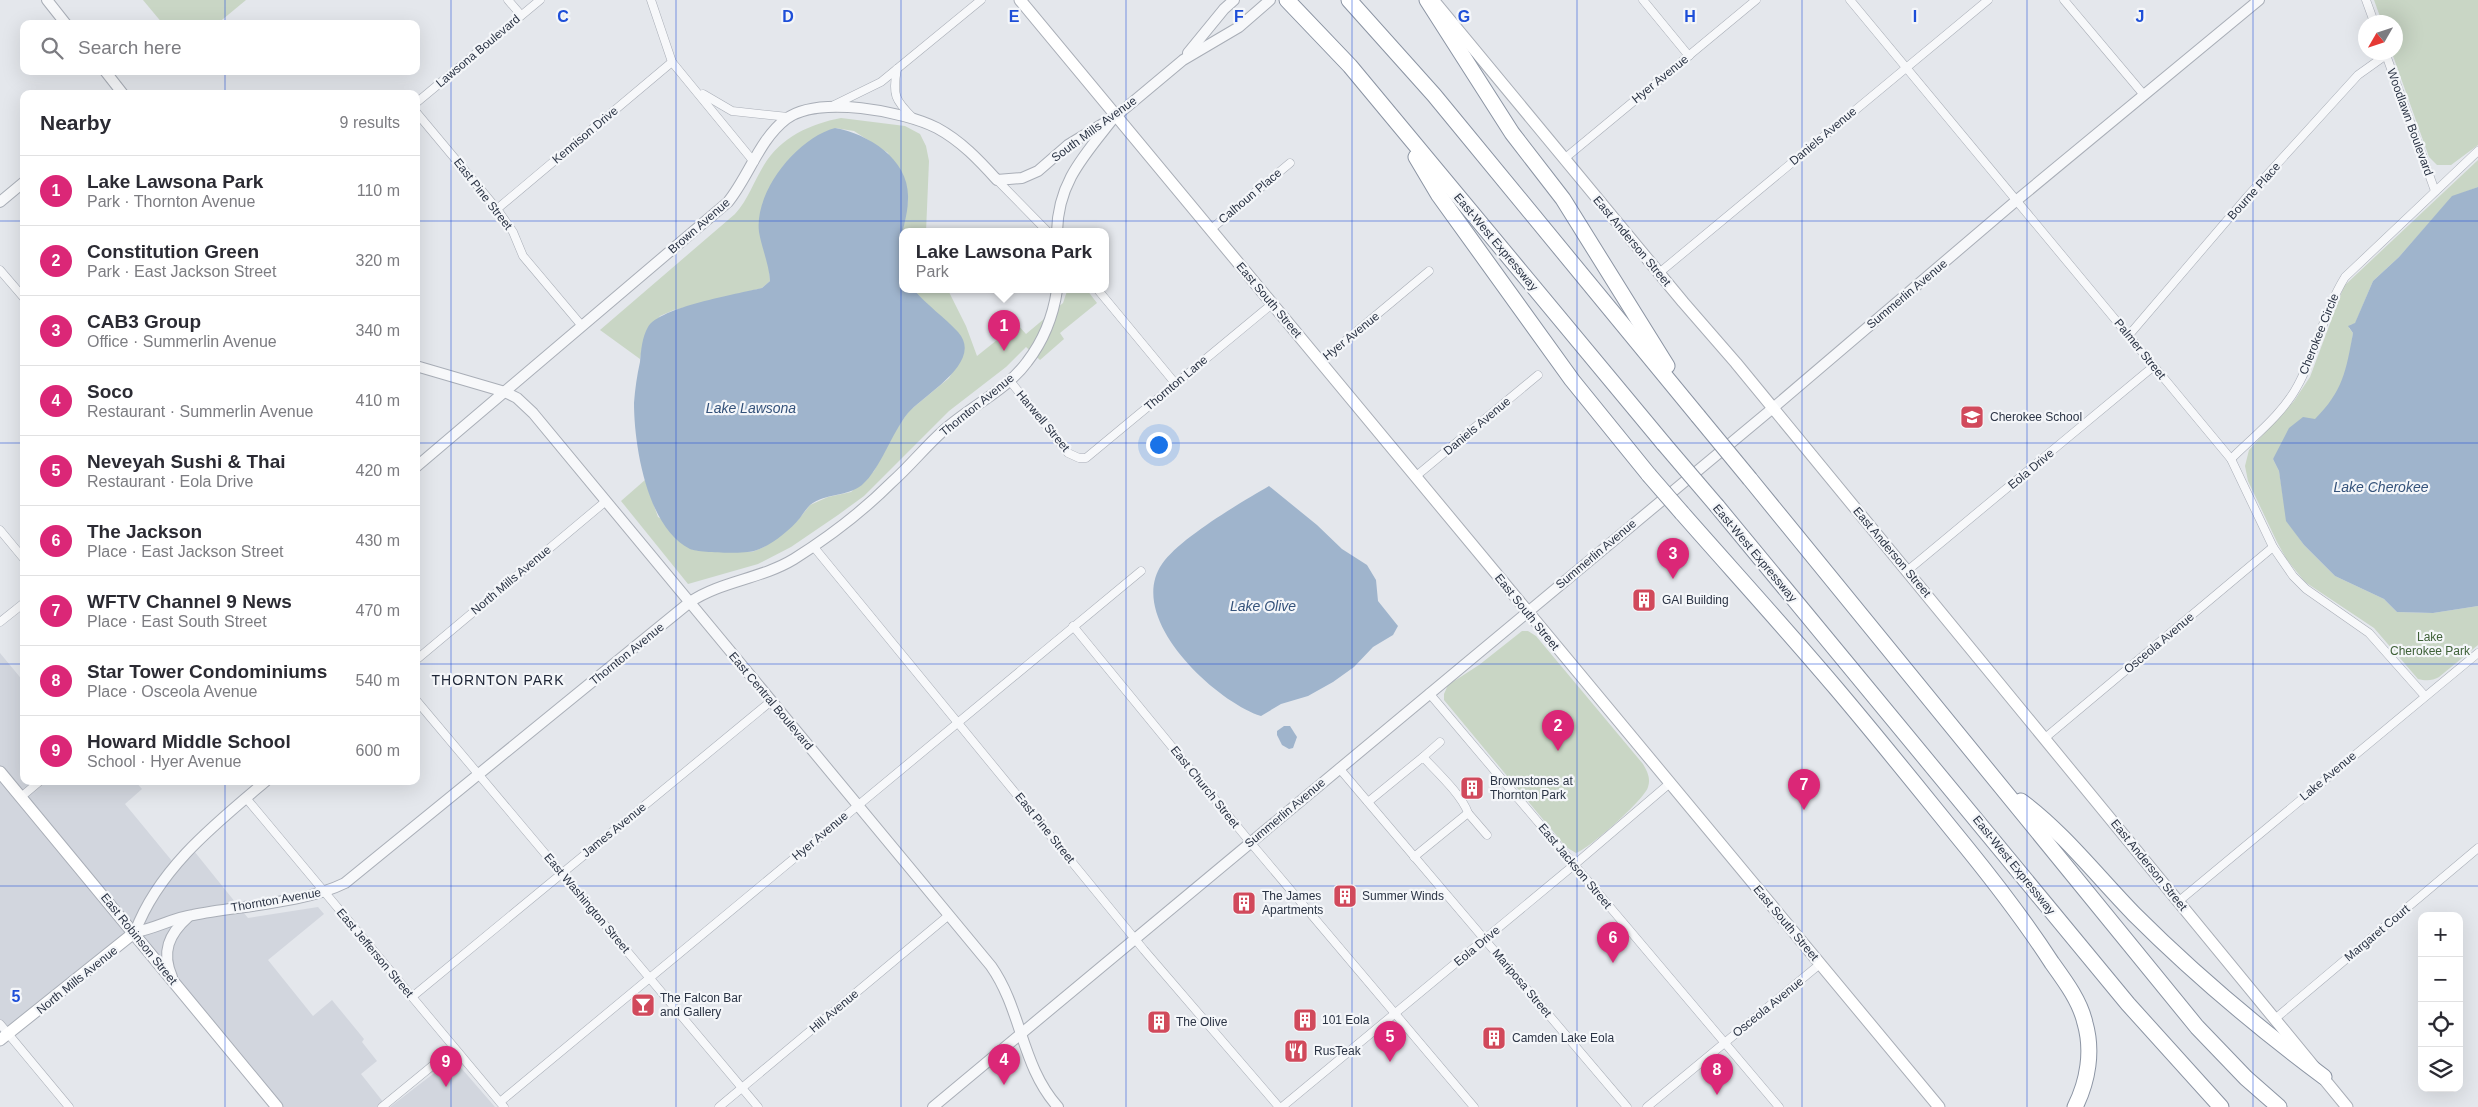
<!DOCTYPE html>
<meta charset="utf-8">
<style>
:root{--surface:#fff;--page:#f7f7f7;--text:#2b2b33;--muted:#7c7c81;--line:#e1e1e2;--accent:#db2777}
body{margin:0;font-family:Arial,sans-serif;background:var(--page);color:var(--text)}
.controls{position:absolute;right:15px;bottom:15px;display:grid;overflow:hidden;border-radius:10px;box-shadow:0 5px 20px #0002}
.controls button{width:45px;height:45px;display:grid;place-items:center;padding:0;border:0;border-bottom:1px solid var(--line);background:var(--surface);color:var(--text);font:25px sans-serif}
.compass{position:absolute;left:2358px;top:15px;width:45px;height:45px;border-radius:50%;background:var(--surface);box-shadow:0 5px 20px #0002;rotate:231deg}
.you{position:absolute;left:1158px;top:444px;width:18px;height:18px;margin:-12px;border:4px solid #fff;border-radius:50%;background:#1a73e8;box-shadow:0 0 0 8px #1a73e833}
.badge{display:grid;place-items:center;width:32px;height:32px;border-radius:50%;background:var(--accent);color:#fff;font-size:16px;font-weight:700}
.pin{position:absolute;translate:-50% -41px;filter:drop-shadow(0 1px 2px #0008)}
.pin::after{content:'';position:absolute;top:26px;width:18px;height:15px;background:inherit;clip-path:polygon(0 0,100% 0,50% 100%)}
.popup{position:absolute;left:899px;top:228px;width:210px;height:65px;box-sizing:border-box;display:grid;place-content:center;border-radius:10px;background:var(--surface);filter:drop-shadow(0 1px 4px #0005);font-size:16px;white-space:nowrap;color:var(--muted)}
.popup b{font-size:19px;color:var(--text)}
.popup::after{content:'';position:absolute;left:50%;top:100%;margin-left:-10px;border:10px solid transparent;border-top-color:var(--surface)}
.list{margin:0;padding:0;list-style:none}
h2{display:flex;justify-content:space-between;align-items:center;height:65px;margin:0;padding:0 20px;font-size:21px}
h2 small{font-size:16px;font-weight:400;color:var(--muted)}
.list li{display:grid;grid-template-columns:32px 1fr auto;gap:15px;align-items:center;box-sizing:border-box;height:70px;padding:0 20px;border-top:1px solid var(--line)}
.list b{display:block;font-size:19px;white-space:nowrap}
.list p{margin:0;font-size:16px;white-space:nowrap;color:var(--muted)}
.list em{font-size:16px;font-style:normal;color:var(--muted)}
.icon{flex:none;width:28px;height:28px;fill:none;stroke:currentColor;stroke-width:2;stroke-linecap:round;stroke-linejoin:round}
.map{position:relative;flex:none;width:2478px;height:1107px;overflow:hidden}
.search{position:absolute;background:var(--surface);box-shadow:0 5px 20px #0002;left:20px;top:20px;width:400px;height:55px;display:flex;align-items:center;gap:12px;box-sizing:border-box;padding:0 18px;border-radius:10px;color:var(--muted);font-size:19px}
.panel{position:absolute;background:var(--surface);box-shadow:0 5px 20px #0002;left:20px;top:90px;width:400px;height:695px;border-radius:10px}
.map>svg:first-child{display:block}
.built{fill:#d2d6de}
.green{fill:#c9d6c5}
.water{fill:#9fb4cc}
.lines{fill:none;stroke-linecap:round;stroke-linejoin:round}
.minor-casing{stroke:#a9aeb7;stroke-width:9}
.tertiary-casing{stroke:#a9aeb7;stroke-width:12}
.secondary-casing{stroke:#a9aeb7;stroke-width:13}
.motorway-casing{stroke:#8b94a3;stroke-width:17}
.minor{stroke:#f7f8fa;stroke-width:8}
.tertiary{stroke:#f7f8fa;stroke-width:10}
.secondary{stroke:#fff;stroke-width:11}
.motorway{stroke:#fff;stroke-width:15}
.motorway-bridge-casing{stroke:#8b94a3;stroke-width:17;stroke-linecap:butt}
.motorway-bridge{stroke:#fff;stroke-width:15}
.grid{fill:none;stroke:#1d4ed8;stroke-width:1;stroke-opacity:0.55}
.labels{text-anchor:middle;stroke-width:4.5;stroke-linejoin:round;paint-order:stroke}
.street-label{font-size:12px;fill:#2b3445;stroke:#f4f6f9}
.poi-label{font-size:12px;fill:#2b3445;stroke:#f4f6f9;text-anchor:start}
.park-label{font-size:12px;fill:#3f6138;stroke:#f4f6f9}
.water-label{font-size:14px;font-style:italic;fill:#34527a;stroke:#f4f6f9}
.neighbourhood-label{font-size:14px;letter-spacing:1px;fill:#1d2536;stroke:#f4f6f9}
.grid-label{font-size:16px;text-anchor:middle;font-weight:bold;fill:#1d4ed8;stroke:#f4f6f9;stroke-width:4.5;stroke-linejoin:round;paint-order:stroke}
</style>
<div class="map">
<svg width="2478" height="1107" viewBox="0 0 2478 1107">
<rect width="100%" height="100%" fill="#e4e7ec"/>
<!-- built -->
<g class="built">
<polygon points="0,653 24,682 24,781 135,781 142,789 125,804 172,861 190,846 248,918 318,907 324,914 268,960 313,1016 332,1000 364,1039 362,1042 377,1061 361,1074 384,1103 379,1107 277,1107 130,930 0,1038"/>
<polygon points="446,1064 454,1064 462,1069 495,1107 390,1107"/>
</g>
<!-- green -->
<g class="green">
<polygon points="143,0 246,0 217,24 163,24"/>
<polygon points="2374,0 2478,0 2478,145 2451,165 2437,165 2429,157 2392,53 2396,52 2396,22 2382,22"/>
<path d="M841,118L905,126L920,134L926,146L929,161L926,232H903V276L899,270L900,248L908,200L888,153L854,131L835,128L769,270L770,281L762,288L674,310L660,316L643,344L640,359L600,330L735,214C748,200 754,181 764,165C781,137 810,124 841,118Z"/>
<path d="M2478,160V187L2452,197L2399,257L2373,281L2355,324L2350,325L2349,328L2353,333C2351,346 2350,361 2346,375C2336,409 2298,435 2273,459L2279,471L2287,521L2304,545L2335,576L2384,599L2397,612L2433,613L2478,606V645L2439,677C2432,681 2426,681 2418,679L2374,628L2305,582L2287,560L2277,542L2248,481L2245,466L2249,450L2294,401L2310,377L2344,286Z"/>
<polygon points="914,290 948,290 966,326 977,356 1017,324 1026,334 1063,303 1067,291 1087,290 1097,303 1060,333 1064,339 1040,360 1026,347 1006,367 949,411 864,496 838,515 791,547 758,564 688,584 621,501 645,480 658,517 729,551 752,552 764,547 798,520 810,505 828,497 851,492 874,471 893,434 909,411 949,378 963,354 959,334 930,308"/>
<path d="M1522,631H1528L1536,636L1643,764C1647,771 1651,778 1648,787C1645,799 1589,849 1576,853L1566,847L1444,700V694L1448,685L1479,665Z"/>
</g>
<!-- water -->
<g class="water">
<path d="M835,128C869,134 910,160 908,199C908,216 901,232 900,249C898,264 903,275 903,290H914C928,306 944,317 958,332C985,362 923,395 908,413C891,434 881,468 862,485C847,497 825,493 810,505C806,509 803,514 800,518C789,531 771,546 754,551C744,554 699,553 690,549C647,528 634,445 634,403C635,389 637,375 640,362C641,351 642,337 648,327C660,307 737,294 762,288L770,281C769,264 762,249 759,232C754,192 797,138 835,128Z"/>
<path d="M2478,187V606L2433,613L2397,612L2384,599L2335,576L2304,545L2286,521L2279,471L2273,459L2289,428L2303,417L2315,419C2343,391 2346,371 2353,333L2348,326L2355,323L2373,281L2399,257L2452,196Z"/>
<path d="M1269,486L1317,525L1342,549L1367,565L1376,580L1378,601L1398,626L1393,635L1373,647L1354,667L1333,682L1308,696L1281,704L1261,716C1215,701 1125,618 1162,564C1180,538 1240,503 1269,486Z"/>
<polygon points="1284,726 1290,726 1297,737 1293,748 1289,749 1282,745 1277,735 1277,731"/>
</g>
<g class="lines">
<!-- minor casing -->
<g class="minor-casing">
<g id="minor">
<polyline points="508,0 521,15"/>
<polyline points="651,0 672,62 754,162"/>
<polyline points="1643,0 1689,56"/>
<polyline points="1850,0 2231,459 2273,547 2293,576 2306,589 2369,633 2424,695"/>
<polyline points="2064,0 2144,95"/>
<polyline points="2366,0 2374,22"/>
<polyline points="2385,52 2435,191"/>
<path d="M897,69C892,95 895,100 913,118"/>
<polyline points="703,94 732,111 788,117"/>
<polyline points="416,103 540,0"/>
<polyline points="834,105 881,82 981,0"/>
<polyline points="416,112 497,209 513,232 523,256 582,326"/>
<polyline points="1564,159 1756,0"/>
<polyline points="997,180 1048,232"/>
<polyline points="497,209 672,62"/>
<polyline points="1210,230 1290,163"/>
<polyline points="0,270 24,298"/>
<polyline points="1659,273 1988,0"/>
<polyline points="1098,290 1175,383"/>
<polyline points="2129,335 2247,197 2358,75 2386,55"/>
<polyline points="1320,362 1429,271"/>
<polyline points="1010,381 1068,453 1079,458 1086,458 1272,304"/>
<path d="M2231,459C2253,437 2283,414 2298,385C2317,350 2324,311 2345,277L2478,151"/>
<polyline points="1415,477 1538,375"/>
<polyline points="0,530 24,559"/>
<polyline points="813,546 1144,950 1279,1107"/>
<polyline points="1907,571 2154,366"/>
<polyline points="0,622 24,603"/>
<polyline points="1073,626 1250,842 1474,1107"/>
<polyline points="416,660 606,501"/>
<polyline points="1429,693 1779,1107"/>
<polyline points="416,700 758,1107"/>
<polyline points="2045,738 2273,547"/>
<polyline points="1423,757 1440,742"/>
<polyline points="1339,768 1627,1107"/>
<polyline points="21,797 40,781"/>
<polyline points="246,798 504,1107"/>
<path d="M1368,802L1423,757C1436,771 1462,795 1468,813L1414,857"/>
<polyline points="1468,813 1487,835"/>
<polyline points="2179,901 2478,653"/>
<polyline points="412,997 770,702"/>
<polyline points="2276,1018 2478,848"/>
<polyline points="0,1024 69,1107"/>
<polyline points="500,1102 1141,571"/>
<polyline points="382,1107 454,1048"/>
<polyline points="719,1107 949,915"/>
<polyline points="1282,1107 1574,865 1670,783"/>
<polyline points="1647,1107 1820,964"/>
</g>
</g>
<!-- tertiary casing -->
<g class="tertiary-casing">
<g id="tertiary">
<polyline points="47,0 66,24"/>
<polyline points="1188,53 1224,9 1234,0"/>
<polyline points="105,71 123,94"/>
<polyline points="0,202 24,182"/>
<path d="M1057,232C1058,183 1083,157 1112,120"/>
<path d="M416,366L505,392L517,398L533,413L991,966C1022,1010 1021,1066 1058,1107"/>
<path d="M416,467L728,202C749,176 759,140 786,119C818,95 904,111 937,128C961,141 979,160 997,180L1022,178L1038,171L1068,145L1116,116L1183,60L1239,27L1270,0"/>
<path d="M135,932C155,929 172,918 193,915C238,906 305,903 345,883L690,602C721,581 761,579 794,559C829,537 863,511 892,482C910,466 925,447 943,431C969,407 1006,391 1027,362C1044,340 1053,317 1057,290"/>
<path d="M135,932C159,868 215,824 266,781"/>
<path d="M172,977C161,952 169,934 188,917"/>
<polyline points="933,1107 1773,408 2017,200 2259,0"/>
</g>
</g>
<!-- secondary casing -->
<g class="secondary-casing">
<g id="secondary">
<polyline points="1020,0 1939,1107"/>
<polyline points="1434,1 1683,302 1736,363 2347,1107"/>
<polyline points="0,772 277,1107"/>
<polyline points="0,1040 135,932"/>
</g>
</g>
<!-- motorway casing -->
<g class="motorway-casing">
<g id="motorway">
<polyline points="1287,0 1350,66 1664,444"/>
<polyline points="1349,0 1434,95 1698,416"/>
<polyline points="1427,0 1512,133 1563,199 1667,366"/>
<polyline points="1416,157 1438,194 1572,380 1649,475"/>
<polyline points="1750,479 2197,1027 2246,1078 2279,1107"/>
<polyline points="1717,506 2128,1004 2221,1107"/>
<path d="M1682,513C1733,571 1785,628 1835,687C1880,740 1923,794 1967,848C1997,885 2026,923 2052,963C2065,981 2080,1001 2085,1023C2093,1051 2088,1081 2075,1107"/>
<path d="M2021,801C2063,832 2097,876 2134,914C2193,973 2257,1027 2324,1077"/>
</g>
</g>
<!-- minor -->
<use href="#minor" class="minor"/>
<!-- tertiary -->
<use href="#tertiary" class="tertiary"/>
<!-- secondary -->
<use href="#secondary" class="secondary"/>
<!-- motorway -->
<use href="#motorway" class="motorway"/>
<!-- motorway-bridge casing -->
<g class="motorway-bridge-casing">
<g id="motorway-bridge">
<polyline points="1698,416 1750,479"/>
<polyline points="1664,444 1717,506"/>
<polyline points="1649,475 1682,513"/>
</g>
</g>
<!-- motorway-bridge -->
<use href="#motorway-bridge" class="motorway-bridge"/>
</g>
<!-- grid -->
<path class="grid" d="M225,0V24M451,0V1107M676,0V1107M901,0V1107M1126,0V1107M1352,0V1107M1577,0V1107M1802,0V1107M2027,0V1107M2253,0V1107M225,71V94M0,221H24M416,221H2478M0,443H24M416,443H2478M0,664H24M416,664H2478M225,781V1107M0,886H2478"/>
<!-- icons -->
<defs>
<g id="school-square" transform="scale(1.25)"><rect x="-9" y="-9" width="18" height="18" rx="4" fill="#d1495b" stroke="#f4f6f9"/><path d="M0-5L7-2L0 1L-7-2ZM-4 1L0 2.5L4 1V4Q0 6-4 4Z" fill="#fff"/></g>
<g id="building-square" transform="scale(1.25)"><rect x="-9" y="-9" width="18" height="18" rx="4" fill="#d1495b" stroke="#f4f6f9"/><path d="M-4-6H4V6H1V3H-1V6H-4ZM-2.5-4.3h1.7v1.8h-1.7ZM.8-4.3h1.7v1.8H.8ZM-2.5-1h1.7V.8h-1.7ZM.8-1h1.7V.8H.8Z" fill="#fff"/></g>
<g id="bar-square" transform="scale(1.25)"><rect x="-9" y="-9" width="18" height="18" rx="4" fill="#d1495b" stroke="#f4f6f9"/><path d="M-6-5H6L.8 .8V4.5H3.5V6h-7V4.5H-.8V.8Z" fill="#fff"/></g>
<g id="restaurant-square" transform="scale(1.25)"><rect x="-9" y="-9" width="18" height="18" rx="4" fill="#d1495b" stroke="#f4f6f9"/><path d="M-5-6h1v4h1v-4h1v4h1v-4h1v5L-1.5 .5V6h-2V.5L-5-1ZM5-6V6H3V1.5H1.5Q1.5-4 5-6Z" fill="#fff"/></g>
</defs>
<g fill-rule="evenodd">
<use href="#school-square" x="1972" y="417"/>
<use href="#building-square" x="1644" y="600"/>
<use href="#building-square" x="1472" y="788"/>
<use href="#building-square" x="1345" y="896"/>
<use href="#building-square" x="1244" y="903"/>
<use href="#bar-square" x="643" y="1005"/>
<use href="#building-square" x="1305" y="1020"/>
<use href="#building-square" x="1159" y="1022"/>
<use href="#building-square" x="1494" y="1038"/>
<use href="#restaurant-square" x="1296" y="1051"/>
</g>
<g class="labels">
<!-- street labels -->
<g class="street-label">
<text transform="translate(478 51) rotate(-40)" y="4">Lawsona Boulevard</text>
<text transform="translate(1660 79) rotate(-39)" y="4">Hyer Avenue</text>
<text transform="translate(2410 122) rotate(70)" y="4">Woodlawn Boulevard</text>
<text transform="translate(1094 129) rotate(-36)" y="4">South Mills Avenue</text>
<text transform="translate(585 135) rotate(-40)" y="4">Kennison Drive</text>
<text transform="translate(1823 136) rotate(-40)" y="4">Daniels Avenue</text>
<text transform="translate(2254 191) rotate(-48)" y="4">Bourne Place</text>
<text transform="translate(483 194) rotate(52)" y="4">East Pine Street</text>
<text transform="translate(1250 196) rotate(-40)" y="4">Calhoun Place</text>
<text transform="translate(699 226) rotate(-41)" y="4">Brown Avenue</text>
<text transform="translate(1632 241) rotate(50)" y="4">East Anderson Street</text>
<text transform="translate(1496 242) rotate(50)" y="4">East-West Expressway</text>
<text transform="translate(1907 294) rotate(-40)" y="4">Summerlin Avenue</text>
<text transform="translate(1269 300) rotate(50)" y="4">East South Street</text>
<text transform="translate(2319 334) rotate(-68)" y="4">Cherokee Circle</text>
<text transform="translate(1351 336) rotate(-39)" y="4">Hyer Avenue</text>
<text transform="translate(2140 349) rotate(51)" y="4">Palmer Street</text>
<text transform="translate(1176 383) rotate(-40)" y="4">Thornton Lane</text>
<text transform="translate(977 405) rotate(-39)" y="4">Thornton Avenue</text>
<text transform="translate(1043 421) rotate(50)" y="4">Harwell Street</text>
<text transform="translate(1477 426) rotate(-40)" y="4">Daniels Avenue</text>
<text transform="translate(2031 469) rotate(-40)" y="4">Eola Drive</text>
<text transform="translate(1892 552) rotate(50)" y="4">East Anderson Street</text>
<text transform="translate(1755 553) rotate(50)" y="4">East-West Expressway</text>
<text transform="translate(1596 554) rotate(-40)" y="4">Summerlin Avenue</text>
<text transform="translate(511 580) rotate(-40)" y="4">North Mills Avenue</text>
<text transform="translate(1527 612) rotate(51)" y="4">East South Street</text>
<text transform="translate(2159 643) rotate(-40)" y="4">Osceola Avenue</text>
<text transform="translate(627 654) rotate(-39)" y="4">Thornton Avenue</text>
<text transform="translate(771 701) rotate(50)" y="4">East Central Boulevard</text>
<text transform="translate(2328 776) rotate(-40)" y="4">Lake Avenue</text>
<text transform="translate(1205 787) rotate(51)" y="4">East Church Street</text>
<text transform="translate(1285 813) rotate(-40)" y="4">Summerlin Avenue</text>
<text transform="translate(1045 828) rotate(51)" y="4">East Pine Street</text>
<text transform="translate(614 830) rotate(-39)" y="4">James Avenue</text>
<text transform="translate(820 836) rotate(-40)" y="4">Hyer Avenue</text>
<text transform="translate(2014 865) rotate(51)" y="4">East-West Expressway</text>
<text transform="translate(2149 865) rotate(51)" y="4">East Anderson Street</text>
<text transform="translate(1575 866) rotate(50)" y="4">East Jackson Street</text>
<text transform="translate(276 900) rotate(-10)" y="4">Thornton Avenue</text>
<text transform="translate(587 903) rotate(50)" y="4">East Washington Street</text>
<text transform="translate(1786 923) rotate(50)" y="4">East South Street</text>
<text transform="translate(2377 933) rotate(-40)" y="4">Margaret Court</text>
<text transform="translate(139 939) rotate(51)" y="4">East Robinson Street</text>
<text transform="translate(1477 946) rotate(-40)" y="4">Eola Drive</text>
<text transform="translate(375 953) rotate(50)" y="4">East Jefferson Street</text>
<text transform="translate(77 980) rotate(-39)" y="4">North Mills Avenue</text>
<text transform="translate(1522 983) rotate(50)" y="4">Mariposa Street</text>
<text transform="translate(1768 1007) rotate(-39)" y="4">Osceola Avenue</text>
<text transform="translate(834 1011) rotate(-40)" y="4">Hill Avenue</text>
</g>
<!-- poi labels -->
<g class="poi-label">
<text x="1990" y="421">Cherokee School</text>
<text x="1662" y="604">GAI Building</text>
<text x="1490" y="785">Brownstones at<tspan x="1490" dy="14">Thornton Park</tspan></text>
<text x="1262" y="900">The James<tspan x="1262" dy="14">Apartments</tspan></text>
<text x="1362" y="900">Summer Winds</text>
<text x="660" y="1002">The Falcon Bar<tspan x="660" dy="14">and Gallery</tspan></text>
<text x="1322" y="1024">101 Eola</text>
<text x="1176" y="1026">The Olive</text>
<text x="1512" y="1042">Camden Lake Eola</text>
<text x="1314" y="1055">RusTeak</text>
</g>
<!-- park labels -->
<g class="park-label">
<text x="2430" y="641">Lake<tspan x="2430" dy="14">Cherokee Park</tspan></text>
</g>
<!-- water labels -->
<g class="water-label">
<text x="751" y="413">Lake Lawsona</text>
<text x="2381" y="492">Lake Cherokee</text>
<text x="1263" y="611">Lake Olive</text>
</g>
<!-- neighbourhood labels -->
<g class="neighbourhood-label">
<text x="498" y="685">THORNTON PARK</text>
</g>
</g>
<g class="grid-label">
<text x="563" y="22">C</text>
<text x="788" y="22">D</text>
<text x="1014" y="22">E</text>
<text x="1239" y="22">F</text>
<text x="1464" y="22">G</text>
<text x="1690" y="22">H</text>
<text x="1915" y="22">I</text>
<text x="2140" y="22">J</text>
<text x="16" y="1002">5</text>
</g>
</svg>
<div class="controls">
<button>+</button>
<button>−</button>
<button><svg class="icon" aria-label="locate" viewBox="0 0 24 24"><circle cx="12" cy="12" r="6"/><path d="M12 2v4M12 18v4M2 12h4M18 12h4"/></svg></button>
<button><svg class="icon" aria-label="layers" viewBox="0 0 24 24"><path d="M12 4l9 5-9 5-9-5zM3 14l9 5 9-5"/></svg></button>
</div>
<svg class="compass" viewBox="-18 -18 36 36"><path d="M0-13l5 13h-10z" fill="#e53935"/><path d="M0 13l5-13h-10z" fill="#7c7c81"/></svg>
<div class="you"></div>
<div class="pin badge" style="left:1004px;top:351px">1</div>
<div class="popup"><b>Lake Lawsona Park</b>Park</div>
<div class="pin badge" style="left:1558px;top:751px">2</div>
<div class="pin badge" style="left:1673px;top:579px">3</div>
<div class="pin badge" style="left:1004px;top:1085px">4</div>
<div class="pin badge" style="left:1390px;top:1062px">5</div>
<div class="pin badge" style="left:1613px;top:963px">6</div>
<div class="pin badge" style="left:1804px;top:810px">7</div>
<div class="pin badge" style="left:1717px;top:1095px">8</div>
<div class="pin badge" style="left:446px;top:1087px">9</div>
<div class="search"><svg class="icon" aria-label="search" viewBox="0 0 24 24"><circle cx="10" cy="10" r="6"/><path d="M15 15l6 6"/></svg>Search here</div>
<section class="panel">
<h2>Nearby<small>9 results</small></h2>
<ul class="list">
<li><span class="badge">1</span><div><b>Lake Lawsona Park</b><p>Park · Thornton Avenue</p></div><em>110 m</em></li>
<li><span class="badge">2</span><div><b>Constitution Green</b><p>Park · East Jackson Street</p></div><em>320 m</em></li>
<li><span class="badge">3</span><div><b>CAB3 Group</b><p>Office · Summerlin Avenue</p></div><em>340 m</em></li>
<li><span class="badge">4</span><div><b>Soco</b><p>Restaurant · Summerlin Avenue</p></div><em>410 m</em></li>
<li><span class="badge">5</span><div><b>Neveyah Sushi &amp; Thai</b><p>Restaurant · Eola Drive</p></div><em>420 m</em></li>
<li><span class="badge">6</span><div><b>The Jackson</b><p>Place · East Jackson Street</p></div><em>430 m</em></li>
<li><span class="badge">7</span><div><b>WFTV Channel 9 News</b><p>Place · East South Street</p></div><em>470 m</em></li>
<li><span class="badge">8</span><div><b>Star Tower Condominiums</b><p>Place · Osceola Avenue</p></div><em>540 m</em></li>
<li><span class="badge">9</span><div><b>Howard Middle School</b><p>School · Hyer Avenue</p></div><em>600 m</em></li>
</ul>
</section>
</div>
